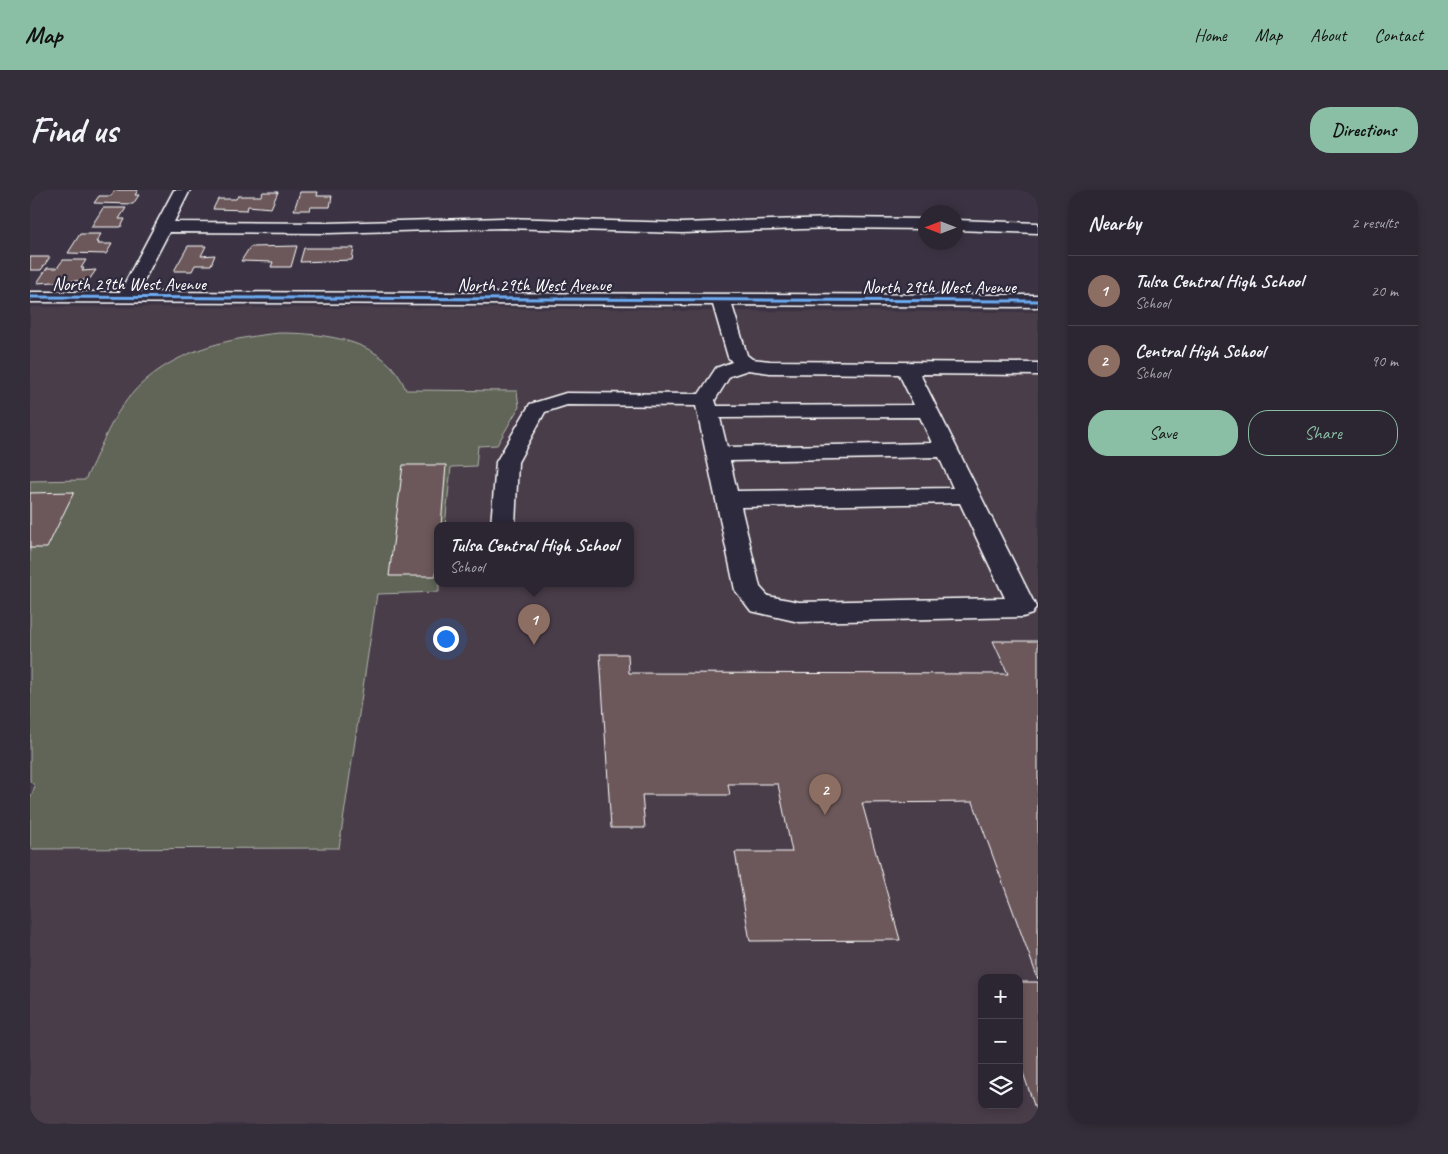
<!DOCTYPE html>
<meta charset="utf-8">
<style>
:root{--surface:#2c2632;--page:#342e3a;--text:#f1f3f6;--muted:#a6a5ac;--line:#48434d;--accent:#8abfa5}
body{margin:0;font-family:Caveat,sans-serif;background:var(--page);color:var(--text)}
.controls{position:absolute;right:15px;bottom:15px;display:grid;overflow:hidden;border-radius:10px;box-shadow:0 2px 8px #0003}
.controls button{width:45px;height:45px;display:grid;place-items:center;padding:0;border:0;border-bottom:1px solid var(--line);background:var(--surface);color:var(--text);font:25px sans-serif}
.compass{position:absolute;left:888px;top:15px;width:45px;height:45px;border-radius:50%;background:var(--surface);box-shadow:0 2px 8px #0003;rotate:270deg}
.you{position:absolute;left:415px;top:448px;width:18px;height:18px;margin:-12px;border:4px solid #fff;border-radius:50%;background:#1a73e8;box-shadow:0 0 0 8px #1a73e833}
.badge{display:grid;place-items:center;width:32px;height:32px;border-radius:50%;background:var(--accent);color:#fff;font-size:16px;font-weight:700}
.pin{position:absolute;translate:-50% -41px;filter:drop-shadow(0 1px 2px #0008)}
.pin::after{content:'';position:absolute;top:26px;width:18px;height:15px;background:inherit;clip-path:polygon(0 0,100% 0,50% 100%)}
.popup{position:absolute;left:404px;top:332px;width:200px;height:65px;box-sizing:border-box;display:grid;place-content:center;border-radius:10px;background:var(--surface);filter:drop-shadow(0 1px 4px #0005);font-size:16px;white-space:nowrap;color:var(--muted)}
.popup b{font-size:19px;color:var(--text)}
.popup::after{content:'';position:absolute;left:50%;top:100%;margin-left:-10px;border:10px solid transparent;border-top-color:var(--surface)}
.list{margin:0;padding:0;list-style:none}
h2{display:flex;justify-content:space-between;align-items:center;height:65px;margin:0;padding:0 20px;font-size:21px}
h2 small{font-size:16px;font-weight:400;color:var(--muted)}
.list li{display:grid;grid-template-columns:32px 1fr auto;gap:15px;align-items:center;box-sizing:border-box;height:70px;padding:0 20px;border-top:1px solid var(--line)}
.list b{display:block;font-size:19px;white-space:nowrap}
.list p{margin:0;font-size:16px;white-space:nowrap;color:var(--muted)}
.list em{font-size:16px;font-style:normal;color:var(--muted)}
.actions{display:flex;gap:10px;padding:15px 20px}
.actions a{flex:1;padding:11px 0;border:1px solid var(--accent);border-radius:20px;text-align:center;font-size:18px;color:var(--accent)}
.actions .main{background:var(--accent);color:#111}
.icon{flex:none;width:28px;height:28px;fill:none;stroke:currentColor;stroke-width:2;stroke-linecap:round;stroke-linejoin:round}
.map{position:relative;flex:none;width:1008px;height:934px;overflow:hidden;border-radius:20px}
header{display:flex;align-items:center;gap:30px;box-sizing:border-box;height:70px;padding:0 25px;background:var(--accent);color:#111}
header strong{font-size:24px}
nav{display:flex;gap:28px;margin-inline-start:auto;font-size:18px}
.intro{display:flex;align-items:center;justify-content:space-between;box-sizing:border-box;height:120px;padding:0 30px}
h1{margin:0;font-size:35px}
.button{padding:12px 22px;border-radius:20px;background:var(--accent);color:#111;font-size:18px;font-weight:700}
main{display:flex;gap:30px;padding:0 30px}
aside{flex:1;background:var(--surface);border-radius:20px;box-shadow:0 2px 8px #0003}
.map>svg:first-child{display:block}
.built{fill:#4a3e4a;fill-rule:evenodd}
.green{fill:#616558;stroke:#b0b2ac}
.building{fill:#6c585a;stroke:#fff}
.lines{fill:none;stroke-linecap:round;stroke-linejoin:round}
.minor-casing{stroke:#fff;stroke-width:3}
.minor{fill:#2f2a3d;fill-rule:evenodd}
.cycleway-casing{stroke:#2f2a3d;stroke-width:5}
.cycleway{stroke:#6dadf4;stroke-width:3}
.labels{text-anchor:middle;stroke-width:4.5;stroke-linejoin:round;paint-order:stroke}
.far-street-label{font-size:18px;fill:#fff;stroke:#2f2a3d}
</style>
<header>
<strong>Map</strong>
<nav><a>Home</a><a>Map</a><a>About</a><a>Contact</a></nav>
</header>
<div class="intro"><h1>Find us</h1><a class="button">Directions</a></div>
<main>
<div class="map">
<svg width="1008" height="934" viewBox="0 0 1008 934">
<rect width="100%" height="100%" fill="#3b3343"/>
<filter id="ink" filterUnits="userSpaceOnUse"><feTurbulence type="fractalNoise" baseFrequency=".02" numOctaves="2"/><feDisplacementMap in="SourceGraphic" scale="10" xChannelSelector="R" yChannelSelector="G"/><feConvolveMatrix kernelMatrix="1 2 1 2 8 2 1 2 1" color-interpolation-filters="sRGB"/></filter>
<g filter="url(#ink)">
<!-- built -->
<path class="built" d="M0,117L643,119L644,121L1008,122V934H0ZM408,336H600V394H408ZM952,788H989V915H952Z"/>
<!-- green -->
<path class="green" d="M249,143C296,143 357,150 376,200L487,201L489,217L467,255L448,256L446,276L421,277L415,336H408L409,402L347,404L309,658L0,659V609L5,596L0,591V291L55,290C66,268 79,234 93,215C129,164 191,149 249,143Z"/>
<!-- building -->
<g class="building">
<polygon points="85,0 108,0 105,5 109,5 103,14 64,13 69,6 81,6"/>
<polygon points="233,2 248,2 241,18 218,16 217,20 183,19 188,9 206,9 208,6 231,6"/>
<polygon points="270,2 288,2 287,6 302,6 300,17 281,17 280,20 264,20"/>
<polygon points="73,18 96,18 89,29 95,29 91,37 61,37"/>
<polygon points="50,44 71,44 66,52 69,52 68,54 82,54 76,64 38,63"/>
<polygon points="158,56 176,56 171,66 185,65 181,75 165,75 162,81 144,81"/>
<polygon points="267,56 261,77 241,77 243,72 211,71 220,57"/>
<polygon points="274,58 324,58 322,70 270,72"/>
<polygon points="0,67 20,67 11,80 0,80"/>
<polygon points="33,70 56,70 51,78 54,78 52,81 66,80 59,90 7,93 17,78 27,78"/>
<polygon points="373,275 416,275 411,336 408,336 406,386 359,386"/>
<polygon points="44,302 17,358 0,358 0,303"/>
<polygon points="963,451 1008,451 1008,789 943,612 832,613 870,750 720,751 705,662 762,662 748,594 698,594 700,605 612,605 615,638 581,638 570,464 598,464 599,483 978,484"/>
<polygon points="989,792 1008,792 1008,927 989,871"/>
</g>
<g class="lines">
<!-- minor casing -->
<g class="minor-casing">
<g id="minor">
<path d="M144,0H160L144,32L298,33L473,28L652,33L804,28L896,29V39L804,38L652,43L473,38L298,43L139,42L108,102L1008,105V117L702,115L717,165L722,169L740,171L1008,173V185L890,184L1006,417L1002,424L993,427L769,432L721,421L705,400L666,216L537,215L515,222L488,272L485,336H461L466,272L500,214L536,203L669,204L686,178L702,172L698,167L683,115L0,112V102H90ZM718,180L740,183L869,184L884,215L687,216L685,210L700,186ZM890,227L902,253L697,257L690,228ZM909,267L923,298L707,301L700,271ZM930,313L975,408L769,412L738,406L730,397L711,317Z"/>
<polygon points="926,30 1008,33 1008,43 926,40"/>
</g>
</g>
<!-- minor -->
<use href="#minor" class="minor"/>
<!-- cycleway casing -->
<g class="cycleway-casing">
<polyline id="cycleway" points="0,107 1008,111"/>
</g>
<!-- cycleway -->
<use href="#cycleway" class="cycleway"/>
</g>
</g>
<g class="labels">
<!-- far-street labels -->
<g class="far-street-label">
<text x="99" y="100">North 29th West Avenue</text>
<text x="504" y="101">North 29th West Avenue</text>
<text x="909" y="103">North 29th West Avenue</text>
</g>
</g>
</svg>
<div class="controls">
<button>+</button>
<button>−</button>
<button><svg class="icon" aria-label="layers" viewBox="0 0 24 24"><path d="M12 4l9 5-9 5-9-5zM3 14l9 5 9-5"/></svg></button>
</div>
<svg class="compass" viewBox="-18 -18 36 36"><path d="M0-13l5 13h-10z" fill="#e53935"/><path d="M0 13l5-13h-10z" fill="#a6a5ac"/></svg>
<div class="you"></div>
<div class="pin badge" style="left:504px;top:455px;background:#8d6e63">1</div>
<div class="popup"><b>Tulsa Central High School</b>School</div>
<div class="pin badge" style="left:795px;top:625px;background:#8d6e63">2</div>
</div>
<aside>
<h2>Nearby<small>2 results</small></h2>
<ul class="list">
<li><span class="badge" style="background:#8d6e63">1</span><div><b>Tulsa Central High School</b><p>School</p></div><em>20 m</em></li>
<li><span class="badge" style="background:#8d6e63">2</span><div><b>Central High School</b><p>School</p></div><em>90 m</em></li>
</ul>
<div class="actions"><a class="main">Save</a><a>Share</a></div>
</aside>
</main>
